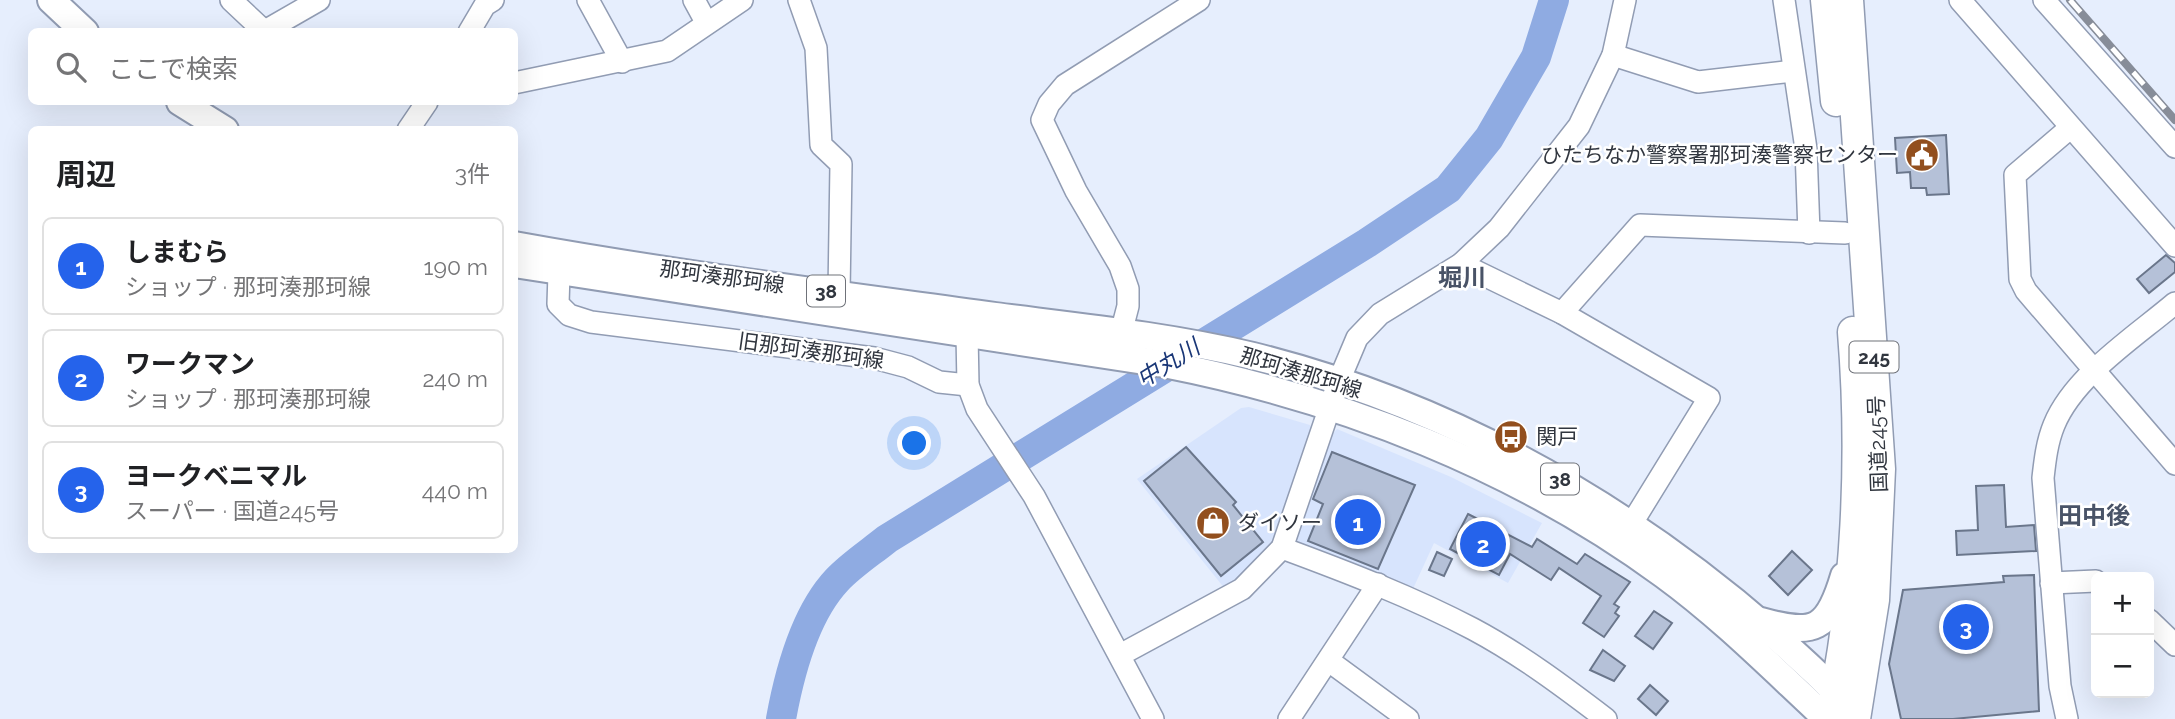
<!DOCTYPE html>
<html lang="ja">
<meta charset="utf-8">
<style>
:root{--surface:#fff;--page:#f6f6f6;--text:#202124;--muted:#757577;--line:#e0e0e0;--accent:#2563eb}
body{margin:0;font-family:Raleway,"Noto Sans JP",sans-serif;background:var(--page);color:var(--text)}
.controls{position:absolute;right:21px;bottom:21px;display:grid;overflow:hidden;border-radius:10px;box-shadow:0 7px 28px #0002}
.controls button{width:63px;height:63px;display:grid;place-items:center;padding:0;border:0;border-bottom:2px solid var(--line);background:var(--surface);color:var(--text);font:35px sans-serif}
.you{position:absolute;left:915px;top:444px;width:24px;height:24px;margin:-18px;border:5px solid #fff;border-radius:50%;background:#1a73e8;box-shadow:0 0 0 10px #1a73e833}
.badge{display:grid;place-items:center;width:46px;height:46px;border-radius:50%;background:var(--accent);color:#fff;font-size:23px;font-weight:700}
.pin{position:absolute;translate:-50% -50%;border:4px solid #fff;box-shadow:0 2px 7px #0006}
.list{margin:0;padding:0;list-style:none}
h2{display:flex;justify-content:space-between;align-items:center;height:91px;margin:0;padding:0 28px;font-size:30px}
h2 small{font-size:23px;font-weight:400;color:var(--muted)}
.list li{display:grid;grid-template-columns:46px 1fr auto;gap:21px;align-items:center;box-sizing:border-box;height:98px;margin:0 14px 14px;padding:0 14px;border:2px solid var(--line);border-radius:10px}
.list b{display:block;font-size:26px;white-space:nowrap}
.list p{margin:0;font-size:23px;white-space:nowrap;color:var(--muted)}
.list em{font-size:23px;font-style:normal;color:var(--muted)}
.icon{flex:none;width:38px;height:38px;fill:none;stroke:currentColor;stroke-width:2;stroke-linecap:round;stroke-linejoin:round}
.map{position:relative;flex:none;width:2175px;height:719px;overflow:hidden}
.search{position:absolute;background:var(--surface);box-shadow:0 7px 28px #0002;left:28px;top:28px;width:490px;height:77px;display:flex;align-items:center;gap:18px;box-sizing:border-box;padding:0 24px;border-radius:10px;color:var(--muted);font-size:26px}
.panel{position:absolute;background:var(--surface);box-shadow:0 7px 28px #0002;left:28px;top:126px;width:490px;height:427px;border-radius:10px}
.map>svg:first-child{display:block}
.built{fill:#d7e4fd}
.water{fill:#8fabe2}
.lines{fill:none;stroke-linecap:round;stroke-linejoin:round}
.river{stroke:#8fabe2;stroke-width:30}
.building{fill:#b5c1d8;stroke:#6a768b;stroke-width:2}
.minor-casing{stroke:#919cb3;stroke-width:24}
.major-casing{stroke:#919cb3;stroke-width:30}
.highway-casing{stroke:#919cb3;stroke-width:33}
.minor{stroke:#fff;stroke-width:21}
.major{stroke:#fff;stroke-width:26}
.highway{stroke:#fff;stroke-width:30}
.rail-casing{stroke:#878d99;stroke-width:8}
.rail{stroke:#fff;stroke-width:5;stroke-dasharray:16;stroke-linecap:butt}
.labels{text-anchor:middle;stroke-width:5;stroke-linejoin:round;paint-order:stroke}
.shield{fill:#fff;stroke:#6f7279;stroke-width:2}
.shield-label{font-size:19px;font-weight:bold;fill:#31363f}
.poi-label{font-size:21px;fill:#31363f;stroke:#fff;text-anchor:start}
.street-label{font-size:21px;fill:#31363f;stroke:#fff}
.water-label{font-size:23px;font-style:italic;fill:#1a3777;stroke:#fff}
.quarter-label{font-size:24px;font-weight:bold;fill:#495367;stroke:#fff}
</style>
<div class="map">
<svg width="2175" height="719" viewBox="0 0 2175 719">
<rect width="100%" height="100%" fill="#e6eefd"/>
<!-- built -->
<g class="built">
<polygon points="1249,407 1310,425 1311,428 1272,545 1265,558 1225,589 1137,479 1241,408"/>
<polygon points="1337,429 1451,477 1542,523 1508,583 1434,543 1412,591 1300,545 1295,537 1331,436"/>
</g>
<!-- water -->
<polygon class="water" points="1548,0 1560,0 1541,60 1532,54"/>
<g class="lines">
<!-- river -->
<path class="river" d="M781,719C789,675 805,614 837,580C851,565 871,552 887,539L1367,243L1448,189L1489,138L1536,57L1554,0"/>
</g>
<!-- building -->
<g class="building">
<polygon points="1946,135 1949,194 1927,195 1926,188 1911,188 1910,172 1897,173 1895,138"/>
<polygon points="2166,255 2175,263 2175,272 2149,293 2137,279"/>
<polygon points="1186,447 1236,502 1233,505 1263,542 1221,576 1144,481"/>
<polygon points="1332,452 1415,485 1378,569 1308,541 1323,504 1313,499"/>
<polygon points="2004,485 2006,527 2034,525 2036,551 1957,555 1956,531 1978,530 1976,486"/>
<polygon points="1468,514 1532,547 1537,539 1577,564 1585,554 1630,582 1614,604 1619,607 1615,613 1619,616 1604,637 1583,623 1601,596 1559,568 1551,580 1510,554 1499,575 1450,549"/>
<polygon points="1792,551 1812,570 1788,595 1769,576"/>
<polygon points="1437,552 1452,559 1444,576 1429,570"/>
<polygon points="2034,575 2039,711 1953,719 1901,719 1889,664 1903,590 2004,582 2003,576"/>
<polygon points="1654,611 1672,623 1653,649 1635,636"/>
<polygon points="1603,650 1625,666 1614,681 1590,670"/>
<polygon points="1650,685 1668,701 1656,715 1638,699"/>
</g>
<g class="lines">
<!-- minor casing -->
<g class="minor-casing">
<g id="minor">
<polyline points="231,0 265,32"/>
<polyline points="588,0 622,62"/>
<polyline points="694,0 706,22"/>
<polyline points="799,0 816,48 821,145 841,164 839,293"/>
<polyline points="1784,0 1806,149 1809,233"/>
<polyline points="1960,0 2175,246"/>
<polyline points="2044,0 2175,147"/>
<polyline points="265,31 319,0"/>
<polyline points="469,32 485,5 493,0"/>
<polyline points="1613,55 1698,82 1793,71"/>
<polyline points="514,83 667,51 742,0"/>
<polyline points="2070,128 2015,175 2020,279 2026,291 2175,464"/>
<polyline points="408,130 427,102"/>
<polyline points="1461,264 1562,313 1709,398 1632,523"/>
<polyline points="559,273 558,304 569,315 591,322 874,358 908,367 939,382 968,385"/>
<polyline points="1562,313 1640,225 1845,233"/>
<polyline points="1121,333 1128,306 1128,289 1120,266 1076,191 1042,120 1049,104 1065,85 1199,0"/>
<polyline points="967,334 968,385 977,409 1034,496 1153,719"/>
<path d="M1282,548C1347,572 1412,597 1473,629C1520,654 1564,687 1606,719"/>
<polyline points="2051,583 2096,581"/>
<polyline points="2149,620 2175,645"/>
<polyline points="1120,655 1242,589 1282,548 1338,383 1357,338 1380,314 1461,264 1499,228 1579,126 1613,55 1625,0"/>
<polyline points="1329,661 1408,719"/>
<polyline points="1289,719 1378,584"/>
<path d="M2067,719L2060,686L2043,478C2045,460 2047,442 2054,425C2074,376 2135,337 2175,303"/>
</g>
</g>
<!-- major casing -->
<g class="major-casing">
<g id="major">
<polyline points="51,0 85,32"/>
<polyline points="180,102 225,130"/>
<path d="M514,245C674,274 835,294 995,316C1081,327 1169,336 1253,356C1482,413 1682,538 1847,703"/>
<path d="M514,264L1164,364C1342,399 1517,467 1664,575C1723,618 1774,670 1827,719"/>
<path d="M1761,621C1815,636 1828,630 1844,576"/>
</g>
</g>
<!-- highway casing -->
<g class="highway-casing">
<g id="highway">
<polyline points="1826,0 1836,101"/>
<polyline points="1848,0 1880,469 1874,600 1855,719"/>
<path d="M1830,719C1857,597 1863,456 1853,332"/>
</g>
</g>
<!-- minor -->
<use href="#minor" class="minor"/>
<!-- major -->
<use href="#major" class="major"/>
<!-- highway -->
<use href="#highway" class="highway"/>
<!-- rail casing -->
<g class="rail-casing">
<polyline id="rail" points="2070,0 2175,120"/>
</g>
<!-- rail -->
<use href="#rail" class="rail"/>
</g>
<!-- icons -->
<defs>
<g id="civic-disc" transform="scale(1.75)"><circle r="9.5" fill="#924f1e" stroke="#fff"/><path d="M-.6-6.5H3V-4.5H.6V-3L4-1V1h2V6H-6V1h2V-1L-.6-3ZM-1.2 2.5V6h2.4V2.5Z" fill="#fff"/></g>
<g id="bus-disc" transform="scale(1.75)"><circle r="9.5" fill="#924f1e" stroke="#fff"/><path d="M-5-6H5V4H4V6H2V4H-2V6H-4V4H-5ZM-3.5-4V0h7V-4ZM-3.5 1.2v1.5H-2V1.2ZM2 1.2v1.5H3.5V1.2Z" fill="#fff"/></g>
<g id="shop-disc" transform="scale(1.75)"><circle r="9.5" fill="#924f1e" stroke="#fff"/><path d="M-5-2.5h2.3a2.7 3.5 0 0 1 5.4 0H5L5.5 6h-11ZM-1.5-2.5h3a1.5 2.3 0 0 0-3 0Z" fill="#fff"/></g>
</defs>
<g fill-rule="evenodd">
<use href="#civic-disc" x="1922" y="155"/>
<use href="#bus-disc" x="1511" y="437"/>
<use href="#shop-disc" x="1213" y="523"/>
</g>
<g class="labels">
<!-- shield labels -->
<g class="shield">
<rect x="807" y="275.5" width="38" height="31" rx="5"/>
<rect x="1849.5" y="341.5" width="49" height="31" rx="5"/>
<rect x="1541" y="463.5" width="38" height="31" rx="5"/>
</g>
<g class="shield-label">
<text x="826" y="298">38</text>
<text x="1874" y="364">245</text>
<text x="1560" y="486">38</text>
</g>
<!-- poi labels -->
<g class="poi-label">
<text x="1898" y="162" text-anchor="end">ひたちなか警察署那珂湊警察センター</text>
<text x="1536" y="444">関戸</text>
<text x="1238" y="530">ダイソー</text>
</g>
<!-- street labels -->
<g class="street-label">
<text transform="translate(722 277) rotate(8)" y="7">那珂湊那珂線</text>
<text transform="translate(811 351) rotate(8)" y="7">旧那珂湊那珂線</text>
<text transform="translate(1301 373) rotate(17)" y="7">那珂湊那珂線</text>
<text transform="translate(1878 444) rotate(-92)" y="7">国道245号</text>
</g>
<!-- water labels -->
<g class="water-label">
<text transform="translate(1168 363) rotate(-32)" y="8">中丸川</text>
</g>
<!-- quarter labels -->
<g class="quarter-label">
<text x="1462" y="286">堀川</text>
<text x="2094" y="524">田中後</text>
</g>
</g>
</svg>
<div class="controls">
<button>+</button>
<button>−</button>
</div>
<div class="you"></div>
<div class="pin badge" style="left:1358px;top:522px">1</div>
<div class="pin badge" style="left:1483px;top:544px">2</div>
<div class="pin badge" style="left:1966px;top:627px">3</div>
<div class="search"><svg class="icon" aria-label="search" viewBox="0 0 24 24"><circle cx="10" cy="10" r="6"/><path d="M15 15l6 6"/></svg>ここで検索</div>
<section class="panel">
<h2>周辺<small>3件</small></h2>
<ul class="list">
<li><span class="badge">1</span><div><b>しまむら</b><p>ショップ · 那珂湊那珂線</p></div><em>190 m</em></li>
<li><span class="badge">2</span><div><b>ワークマン</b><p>ショップ · 那珂湊那珂線</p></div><em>240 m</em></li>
<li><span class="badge">3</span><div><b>ヨークベニマル</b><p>スーパー · 国道245号</p></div><em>440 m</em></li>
</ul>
</section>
</div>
